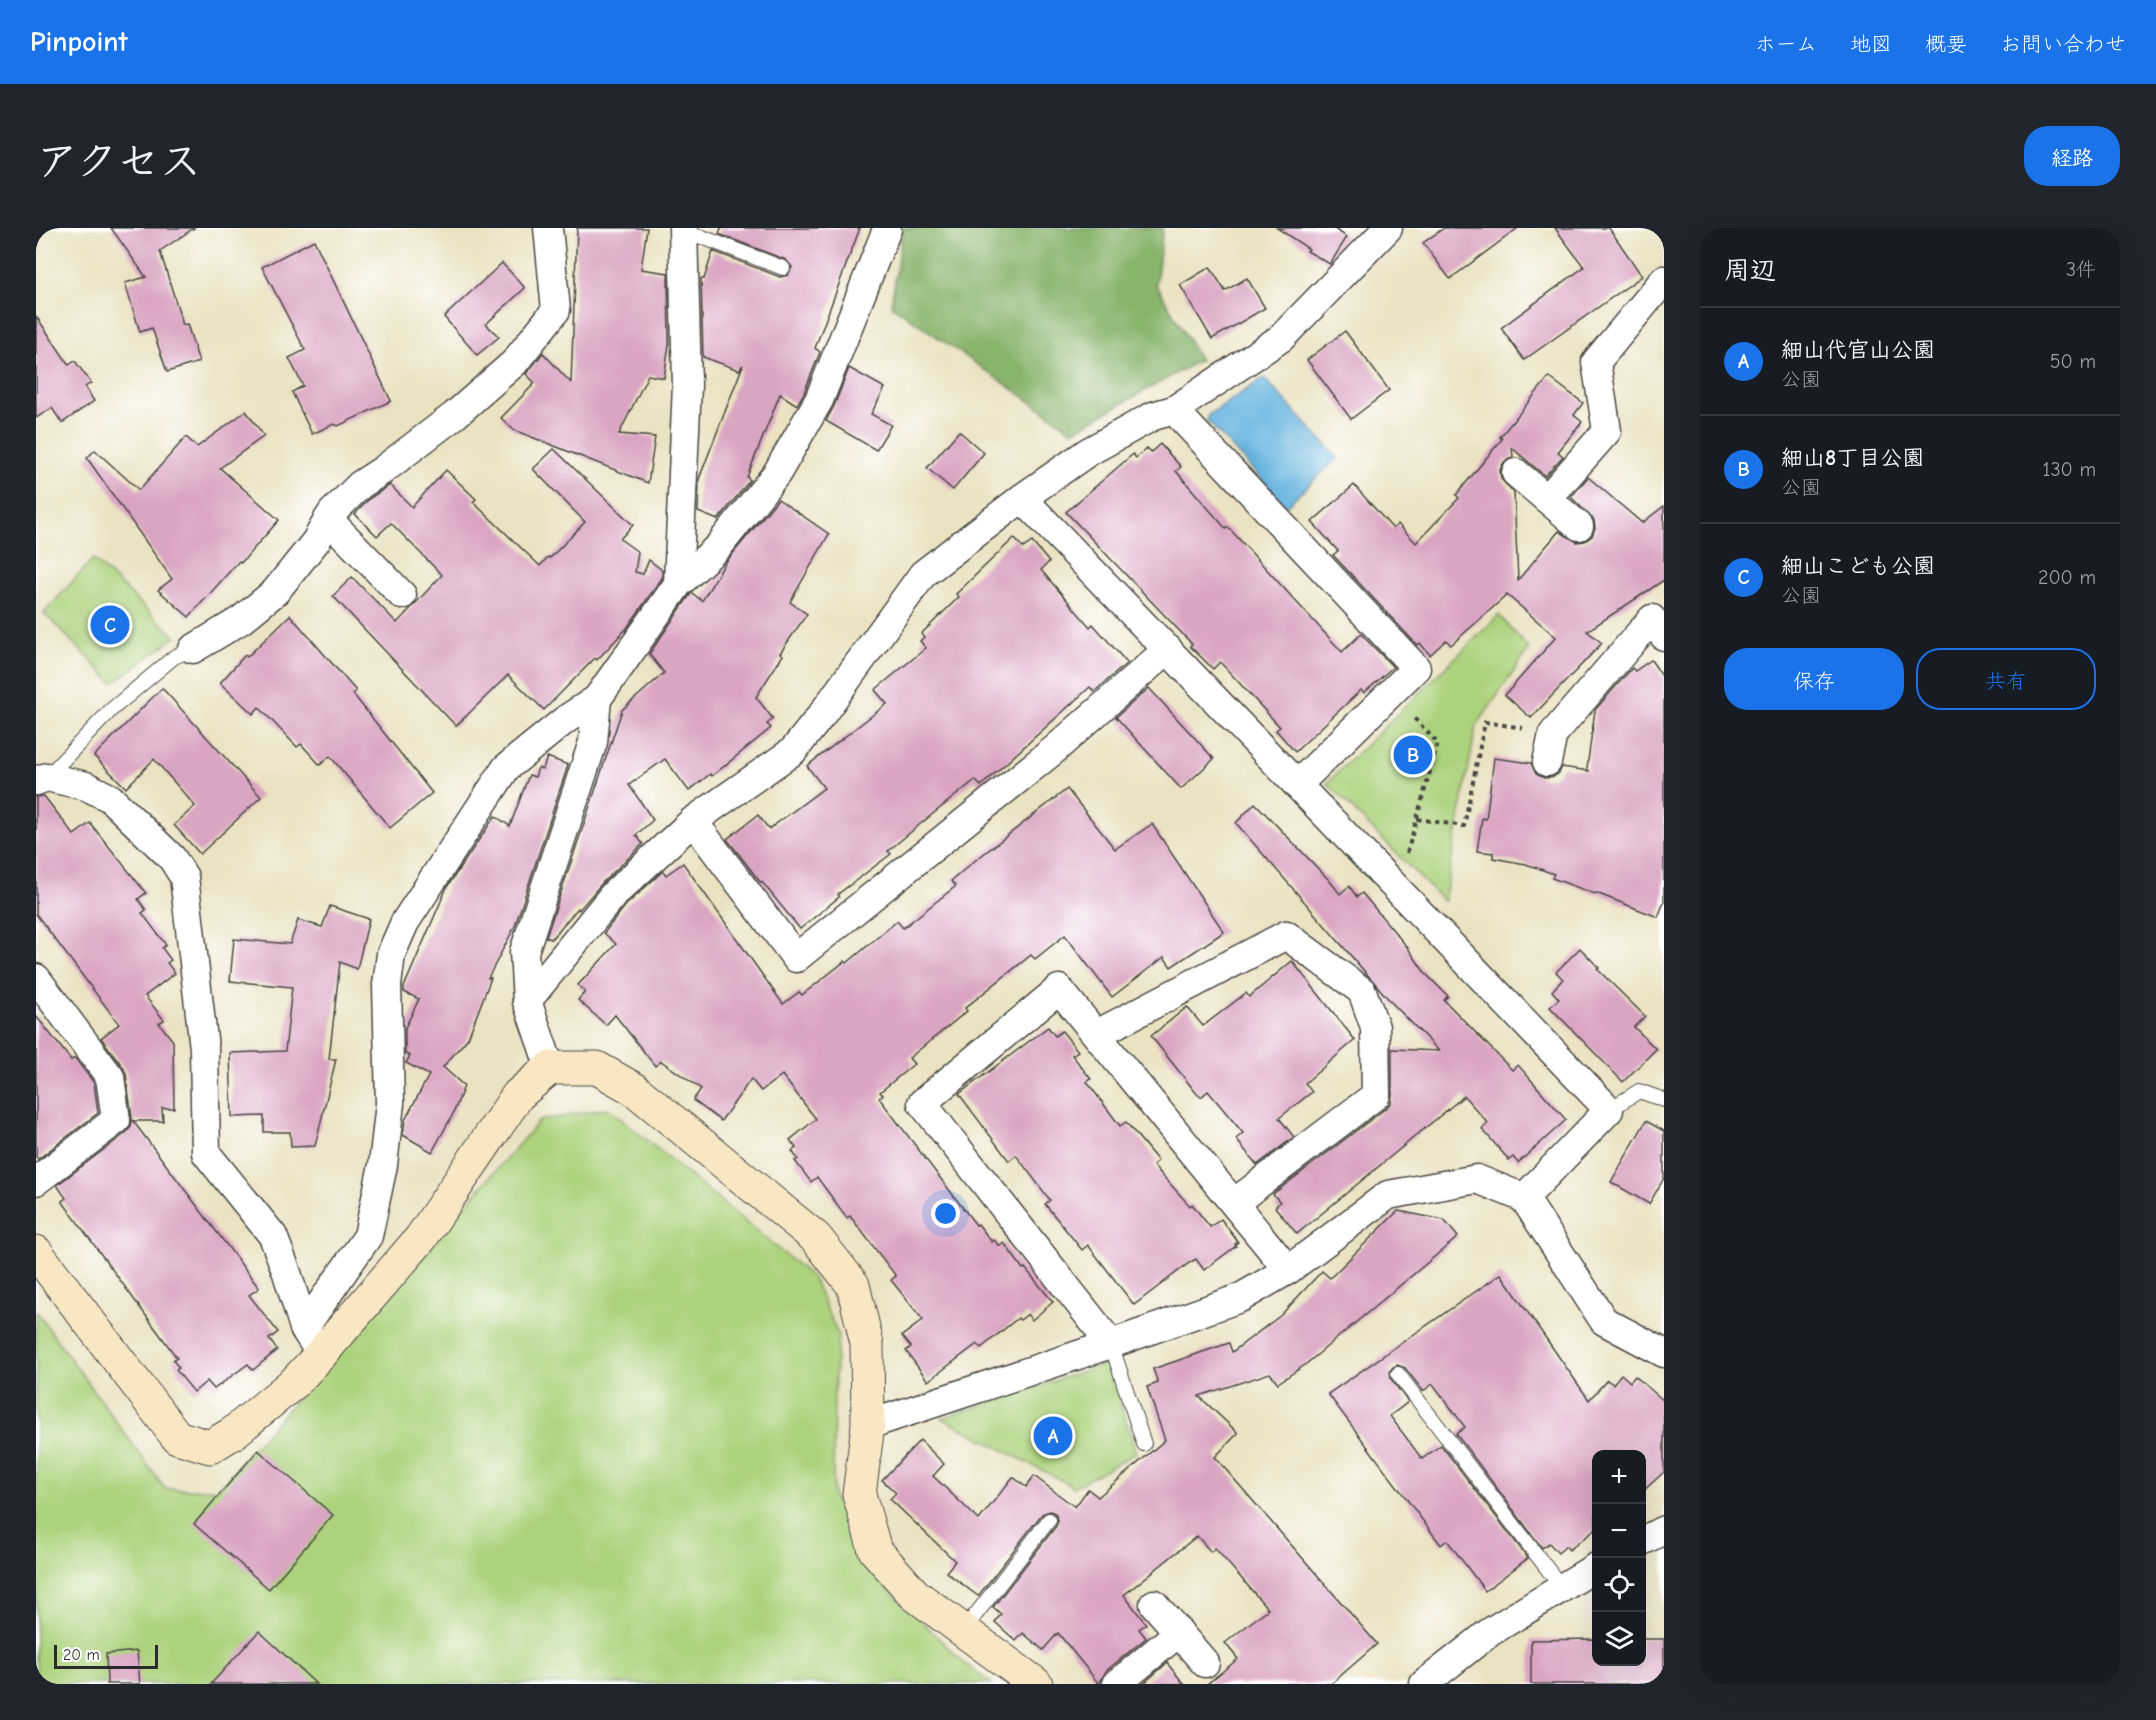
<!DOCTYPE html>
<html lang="ja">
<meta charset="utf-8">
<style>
:root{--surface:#171b24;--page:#20242c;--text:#f1f3f6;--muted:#9ea1a6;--line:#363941;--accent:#1a73e8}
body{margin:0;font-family:"Comic Neue","Klee One",sans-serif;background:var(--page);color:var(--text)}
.controls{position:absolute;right:18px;bottom:18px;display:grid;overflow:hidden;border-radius:12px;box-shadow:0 6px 24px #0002}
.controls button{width:54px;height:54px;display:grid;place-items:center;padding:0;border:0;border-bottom:2px solid var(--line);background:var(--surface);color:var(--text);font:30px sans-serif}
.scale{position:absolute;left:18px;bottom:15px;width:104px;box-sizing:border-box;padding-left:6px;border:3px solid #2b2b2b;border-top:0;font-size:16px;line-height:21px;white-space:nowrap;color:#2b2b2b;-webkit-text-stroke:4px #fff;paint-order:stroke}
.you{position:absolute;left:910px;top:986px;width:21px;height:21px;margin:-15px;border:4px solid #fff;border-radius:50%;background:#1a73e8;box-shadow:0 0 0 9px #1a73e833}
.badge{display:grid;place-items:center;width:39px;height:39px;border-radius:50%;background:var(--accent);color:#fff;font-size:20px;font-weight:700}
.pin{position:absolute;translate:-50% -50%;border:3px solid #fff;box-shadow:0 2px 6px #0006}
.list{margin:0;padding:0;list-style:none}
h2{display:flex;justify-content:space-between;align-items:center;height:78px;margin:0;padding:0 24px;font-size:26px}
h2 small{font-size:20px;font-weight:400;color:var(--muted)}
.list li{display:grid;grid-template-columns:39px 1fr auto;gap:18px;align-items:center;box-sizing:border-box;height:108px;padding:0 24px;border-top:2px solid var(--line)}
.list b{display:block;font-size:22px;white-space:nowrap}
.list p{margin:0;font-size:20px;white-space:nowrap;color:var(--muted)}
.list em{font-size:20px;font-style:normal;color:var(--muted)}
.actions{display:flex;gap:12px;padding:18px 24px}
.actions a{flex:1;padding:14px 0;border:2px solid var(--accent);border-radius:24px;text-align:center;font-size:21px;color:var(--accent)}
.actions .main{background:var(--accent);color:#fff}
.icon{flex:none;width:33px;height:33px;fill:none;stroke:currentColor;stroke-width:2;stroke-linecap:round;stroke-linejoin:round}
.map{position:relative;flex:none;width:1628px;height:1456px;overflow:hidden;border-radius:24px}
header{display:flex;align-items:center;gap:36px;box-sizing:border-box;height:84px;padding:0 30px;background:var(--accent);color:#fff}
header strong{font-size:28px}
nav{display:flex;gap:33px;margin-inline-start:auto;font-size:21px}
.intro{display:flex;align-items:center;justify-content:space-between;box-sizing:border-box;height:144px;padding:0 36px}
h1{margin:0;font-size:42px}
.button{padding:15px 27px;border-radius:24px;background:var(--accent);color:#fff;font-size:21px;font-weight:700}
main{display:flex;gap:36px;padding:0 36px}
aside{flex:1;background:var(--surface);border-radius:24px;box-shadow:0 6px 24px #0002}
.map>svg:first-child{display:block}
.green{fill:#acd27c;stroke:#6c7e54;stroke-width:1.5}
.forest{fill:#89b46c;stroke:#5a704c;stroke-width:1.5}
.water{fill:#64b3de;stroke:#486f84;stroke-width:1.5}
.building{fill:#daa4c3}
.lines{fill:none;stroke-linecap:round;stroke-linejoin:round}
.lane-casing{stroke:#484642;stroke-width:16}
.street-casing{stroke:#484642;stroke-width:31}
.secondary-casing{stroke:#484642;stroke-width:35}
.path{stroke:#484642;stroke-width:4;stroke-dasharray:4.5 4.5;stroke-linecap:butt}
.lane{stroke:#fff;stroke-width:14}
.street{stroke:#fff;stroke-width:28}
.secondary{stroke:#f9e7c3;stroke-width:33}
</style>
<header>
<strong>Pinpoint</strong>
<nav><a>ホーム</a><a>地図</a><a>概要</a><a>お問い合わせ</a></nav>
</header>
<div class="intro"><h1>アクセス</h1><a class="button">経路</a></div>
<main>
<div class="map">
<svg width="1628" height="1456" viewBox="0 0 1628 1456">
<rect width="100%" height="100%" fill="#fff"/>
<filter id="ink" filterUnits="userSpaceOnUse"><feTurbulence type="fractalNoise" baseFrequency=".0167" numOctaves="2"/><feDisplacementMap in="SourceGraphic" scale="12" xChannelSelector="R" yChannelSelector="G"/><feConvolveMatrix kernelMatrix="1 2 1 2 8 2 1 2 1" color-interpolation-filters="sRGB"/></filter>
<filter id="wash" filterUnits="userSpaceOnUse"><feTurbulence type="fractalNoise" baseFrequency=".008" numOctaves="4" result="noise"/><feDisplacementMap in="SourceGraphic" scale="24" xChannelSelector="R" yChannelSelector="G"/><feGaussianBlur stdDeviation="1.35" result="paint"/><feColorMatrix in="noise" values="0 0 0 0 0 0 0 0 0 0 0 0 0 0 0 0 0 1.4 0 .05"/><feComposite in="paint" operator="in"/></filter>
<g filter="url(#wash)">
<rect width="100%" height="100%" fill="#ebe2c2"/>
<!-- green -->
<g class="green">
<polygon points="57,331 140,409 77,455 8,385"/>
<polygon points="1463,387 1493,421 1440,499 1408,674 1291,555"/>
<polygon points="572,880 777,1050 802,1107 798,1166 797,1268 838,1347 928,1435 956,1456 0,1456 0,1083 129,1261 182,1261 503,893"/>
<polygon points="1072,1135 1100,1225 1038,1259 906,1190"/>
</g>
<!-- forest -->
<polygon class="forest" points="867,0 1127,0 1120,56 1164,132 1037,203 855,77"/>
<!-- water -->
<polygon class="water" points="1228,150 1302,230 1250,278 1171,193 1172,187"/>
<g id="blocks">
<!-- building -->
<g class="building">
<polygon points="75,0 158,0 124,23 147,97 151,96 163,134 131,144 116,100 104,104 89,55 110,49"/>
<polygon points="541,0 611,0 605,41 632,45 633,116 628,150 612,147 583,206 619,209 612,255 478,202 465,190 499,155 490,146 507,125 535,155"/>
<polygon points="685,0 824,0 779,120 784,124 768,165 761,177 744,166 711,249 714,252 682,292 662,284 663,251 707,137 703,142 667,129 665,51 668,51 677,23 744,49 752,47 756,39 750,32 683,6"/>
<polygon points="1241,0 1297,0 1311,9 1294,36 1271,23 1273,21"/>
<polygon points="1408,0 1482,0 1414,51 1387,15"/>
<polygon points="1519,0 1573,0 1606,48 1488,132 1465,100 1548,39"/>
<polygon points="278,12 355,173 302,198 298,196 276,206 256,164 267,158 253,130 269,122 226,39"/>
<polygon points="466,35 489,60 450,96 463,109 441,127 408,89"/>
<polygon points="1174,39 1189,63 1211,50 1229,80 1176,111 1144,57"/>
<polygon points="0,88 33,137 39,133 55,155 49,159 58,173 26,195 16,180 0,190"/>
<polygon points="1309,103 1353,162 1315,191 1271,132"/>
<polygon points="813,140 849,160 835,186 855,197 840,222 790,193 798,178"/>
<polygon points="1513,149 1547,175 1538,187 1546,194 1522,224 1527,228 1509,248 1476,220 1477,229 1468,234 1464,242 1465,251 1478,265 1482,352 1523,303 1541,314 1549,313 1556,308 1559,300 1558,292 1535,269 1552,249 1606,295 1628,278 1628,352 1551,403 1566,415 1495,490 1469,467 1520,409 1471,367 1415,417 1410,412 1394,427 1384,415 1381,417 1297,327 1302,323 1276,294 1318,257 1357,301 1362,296 1380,315 1423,270 1420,267 1466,211 1464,209"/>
<polygon points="210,183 228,208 184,240 243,292 205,335 203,333 153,389 122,362 136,351 51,230 59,222 103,262 150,209 161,219"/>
<polygon points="923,203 948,225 917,262 891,240"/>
<polygon points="1124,216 1145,239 1140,243 1190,301 1192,299 1306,424 1325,406 1357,439 1328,465 1325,462 1259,524 1240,502 1244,499 1184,434 1177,441 1154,418 1156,416 1030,284 1097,226 1100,230 1111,220 1115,224"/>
<polygon points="518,221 597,297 584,311 602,324 599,344 607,346 613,332 626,342 626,350 591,400 561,432 559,430 508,482 472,447 420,498 297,368 316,349 361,395 406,347 355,295 341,308 319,286 334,270 354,257 376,279 410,242 440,271 437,274 504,338 512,329 514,330 549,294 497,241"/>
<polygon points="742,271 793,306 754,374 771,386 744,425 747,427 720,469 737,491 731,496 735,500 676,548 674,546 653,563 629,531 593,557 617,592 600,607 607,616 567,654 543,682 542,680 515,711 510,709 586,482 628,445 613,426 654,367 656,365 666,373 689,335"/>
<polygon points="978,310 987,320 996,314 1013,334 1005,342 1054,399 1057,396 1091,435 1058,464 1054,459 945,558 939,552 888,593 852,623 855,626 802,666 803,669 764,701 726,654 725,655 691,611 722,587 733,601 788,560 771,538 851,476 839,462 890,420 884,413 888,409 885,406 923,369 920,366"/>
<polygon points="254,387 320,463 317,466 396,565 354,600 294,528 284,537 265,516 261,519 223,479 217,486 184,455 209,427 211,429"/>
<polygon points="1615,432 1628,451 1628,674 1622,689 1560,665 1559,666 1516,650 1518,646 1490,636 1457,630 1457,625 1441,623 1446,590 1450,591 1458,530 1495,535 1500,546 1508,550 1517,549 1523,545 1526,539 1553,543 1551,540 1559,482 1596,440 1599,443"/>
<polygon points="126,460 225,569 164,626 138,597 159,578 118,531 90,560 58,528"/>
<polygon points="1113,460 1178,531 1145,561 1080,489"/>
<polygon points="511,529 532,537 479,698 452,750 455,750 432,810 407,839 428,858 417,886 396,924 367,907 369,892 393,847 370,835 374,828 369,826 369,800 383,771 368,764 368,759 411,659 459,588 474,598 493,547 499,549 502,540 507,541"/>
<polygon points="1031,561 1079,621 1116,596 1188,704 1135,739 1128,729 1076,769 1029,707 999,731 995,727 929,780 931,783 873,830 878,836 844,864 847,867 843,870 940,997 942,996 956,1014 958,1012 964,1018 968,1015 987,1041 989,1040 1017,1074 996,1092 992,1086 984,1092 982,1090 945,1120 941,1116 892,1153 870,1123 875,1119 866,1108 887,1092 855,1052 860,1048 814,988 811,990 781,949 775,954 759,933 762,931 756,923 760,920 754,912 780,891 746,847 725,863 715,851 685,893 657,872 665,861 625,833 619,838 579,787 570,797 542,772 549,764 542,757 580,716 568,705 590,677 627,643 630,647 647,635 747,776 763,764 766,767 809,733 811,735 861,693 867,700 920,658 915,653 936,635"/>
<polygon points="8,568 38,607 54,595 110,665 102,671 110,682 106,685 130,717 126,720 135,732 131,735 139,745 109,768 128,792 123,795 137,813 138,880 126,880 127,893 97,893 223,1060 213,1067 242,1104 233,1111 241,1122 217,1142 212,1136 178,1161 171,1153 158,1164 140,1142 143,1140 137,1132 141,1130 26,973 30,970 21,957 90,905 95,899 96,890 90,846 87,839 65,810 83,796 0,686 0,569"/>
<polygon points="1219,575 1294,653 1304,666 1313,658 1321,669 1326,665 1372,720 1389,745 1412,768 1408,772 1476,842 1482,837 1530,892 1482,935 1477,929 1473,932 1446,901 1452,895 1428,868 1261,1006 1239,979 1244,974 1237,966 1350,880 1355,875 1356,867 1356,821 1403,823 1355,774 1200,595"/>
<polygon points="294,678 333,691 321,741 304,734 293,831 300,831 279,918 255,919 254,904 228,904 228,888 196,889 194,825 249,823 256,759 194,753 198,711 254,716 262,692 286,699"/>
<polygon points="1544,720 1563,740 1561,741 1609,788 1598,799 1620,821 1587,854 1514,779 1523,771 1516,763 1527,751 1520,744"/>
<polygon points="1256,733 1319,812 1269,855 1276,864 1243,890 1258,909 1221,937 1200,911 1207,905 1172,863 1165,869 1161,866 1115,808 1151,779 1167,798 1210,765 1213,769"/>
<polygon points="0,788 35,832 39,830 58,855 62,885 2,931 0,929"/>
<polygon points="1012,799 1019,808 1026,803 1042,823 1036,827 1055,851 1051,854 1084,898 1090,894 1122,933 1117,937 1154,978 1156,976 1174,999 1185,991 1202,1014 1199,1016 1200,1018 1168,1042 1160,1031 1153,1035 1098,1077 1052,1017 1046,1022 1009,976 1014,972 980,927 973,933 923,866"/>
<polygon points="1610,893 1628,903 1628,950 1613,976 1575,954"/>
<polygon points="1362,983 1408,992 1422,1009 1269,1137 1242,1155 1234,1145 1163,1168 1202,1205 1179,1229 1341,1416 1295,1456 1171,1456 1202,1431 1189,1415 1232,1381 1179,1320 1175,1324 1161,1308 1088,1367 1110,1396 1103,1401 1110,1410 1070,1443 1063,1456 1022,1405 1007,1422 987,1405 980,1413 959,1394 965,1386 957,1379 1020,1298 1022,1293 1019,1285 1014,1283 1006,1286 942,1368 910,1344 919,1333 854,1271 860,1265 846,1252 884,1212 908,1236 897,1248 943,1292 977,1249 990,1259 998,1248 1039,1279 1052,1261 1062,1269 1129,1212 1111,1159 1122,1155 1117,1141 1193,1115 1196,1124 1245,1087 1286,1043 1294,1050"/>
<polygon points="1465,1046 1553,1172 1571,1152 1577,1156 1585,1146 1594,1154 1599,1148 1628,1173 1628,1244 1605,1265 1605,1227 1560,1227 1560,1301 1533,1322 1530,1318 1522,1325 1513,1315 1506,1320 1420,1206 1429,1199 1397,1156 1387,1163 1369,1140 1361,1137 1357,1139 1354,1143 1355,1151 1372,1174 1354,1188 1386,1231 1405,1217 1492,1330 1449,1363 1411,1312 1405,1317 1292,1166"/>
<polygon points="222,1222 297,1287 233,1361 158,1296"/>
<polygon points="223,1403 280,1456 175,1456"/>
<polygon points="1560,1411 1560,1434 1605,1434 1605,1411 1628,1411 1628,1456 1495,1456 1495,1412"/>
<polygon points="101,1423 104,1456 71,1456 70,1426"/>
<polygon points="1131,1435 1148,1456 1107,1456"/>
</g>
</g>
</g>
<g filter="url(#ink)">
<use href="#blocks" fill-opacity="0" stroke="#484642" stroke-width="1.5"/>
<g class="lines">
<!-- lane casing -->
<g class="lane-casing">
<g id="lane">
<polyline points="647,6 666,9 747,40"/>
<polyline points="11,549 75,482 138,429 157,421"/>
<polyline points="1573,882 1603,863 1628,872"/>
<polyline points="1075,1116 1108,1216"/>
<polyline points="1362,1146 1526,1360"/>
<polyline points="927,1403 1013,1292"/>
</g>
</g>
<!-- street casing -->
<g class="street-casing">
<g id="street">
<polyline points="1138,182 1380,440 1261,557"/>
<polyline points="1480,245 1543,298"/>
<polyline points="986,270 1573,882 1488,970 1568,1093 1628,1125"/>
<polyline points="1511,271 1571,203 1560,134 1628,52"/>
<polyline points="292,291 366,367"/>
<polyline points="642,356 651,157 647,0"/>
<polyline points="157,421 205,392 239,364 280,313 296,285 324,257 347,242 419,187 478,135 520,82 512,0"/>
<polyline points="1511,534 1517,506 1616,391 1628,408"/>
<polyline points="0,553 11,549 50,558 74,570 136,630 148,649 168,820 170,925 237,1008 251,1045 268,1100"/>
<polyline points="657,593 760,730 1018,522 1132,421"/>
<polyline points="0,750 74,849 80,892 0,953"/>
<polyline points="491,773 578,666 657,593 757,523 784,489 887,346 986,270 1052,224 1117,188 1138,182 1245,110 1352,0"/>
<polyline points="1061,806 1250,707 1326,763 1339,799 1340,867 1198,975"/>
<polyline points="514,840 491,773 488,724 557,514 561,471 642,356 682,319 741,245 783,172 851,1"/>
<polyline points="1075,1116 886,875 1023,761 1252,1042"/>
<polyline points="285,1126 268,1100 332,1008 347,937 354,875 351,757 355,726 369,694 470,540 529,492 561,471"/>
<polyline points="832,1197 1075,1116 1204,1070 1252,1042 1352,967 1441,951 1488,970"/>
<polyline points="1606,1313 1628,1302"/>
<polyline points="1118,1376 1169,1435"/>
<polyline points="1081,1456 1143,1404"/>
<polyline points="1388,1456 1454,1404 1560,1339"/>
</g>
</g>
<!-- secondary casing -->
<g class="secondary-casing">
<polyline id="secondary" points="0,1024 141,1209 174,1219 197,1205 259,1154 285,1126 385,1010 482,867 514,840 561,840 598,861 780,1010 817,1057 831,1116 832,1197 823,1266 839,1322 879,1367 1000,1456"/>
</g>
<!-- path -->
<g class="path">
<polyline points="1381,591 1428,598 1449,494 1487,500"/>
<polyline points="1371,625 1402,515 1376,488"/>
</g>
<!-- lane -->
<use href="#lane" class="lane"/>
<!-- street -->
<use href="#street" class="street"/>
<!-- secondary -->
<use href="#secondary" class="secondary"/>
</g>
</g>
</svg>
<div class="controls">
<button>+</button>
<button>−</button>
<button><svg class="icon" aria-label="locate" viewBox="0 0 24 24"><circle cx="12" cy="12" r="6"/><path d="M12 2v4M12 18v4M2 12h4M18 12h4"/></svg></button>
<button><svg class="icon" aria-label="layers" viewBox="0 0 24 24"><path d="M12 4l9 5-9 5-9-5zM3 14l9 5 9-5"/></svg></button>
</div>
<div class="scale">20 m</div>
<div class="you"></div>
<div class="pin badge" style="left:1017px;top:1208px">A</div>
<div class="pin badge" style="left:1377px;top:527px">B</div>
<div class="pin badge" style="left:74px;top:397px">C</div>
</div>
<aside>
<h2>周辺<small>3件</small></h2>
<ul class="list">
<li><span class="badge">A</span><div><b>細山代官山公園</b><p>公園</p></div><em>50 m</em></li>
<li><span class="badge">B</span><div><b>細山8丁目公園</b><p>公園</p></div><em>130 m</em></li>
<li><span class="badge">C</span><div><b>細山こども公園</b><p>公園</p></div><em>200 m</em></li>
</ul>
<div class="actions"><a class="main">保存</a><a>共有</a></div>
</aside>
</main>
